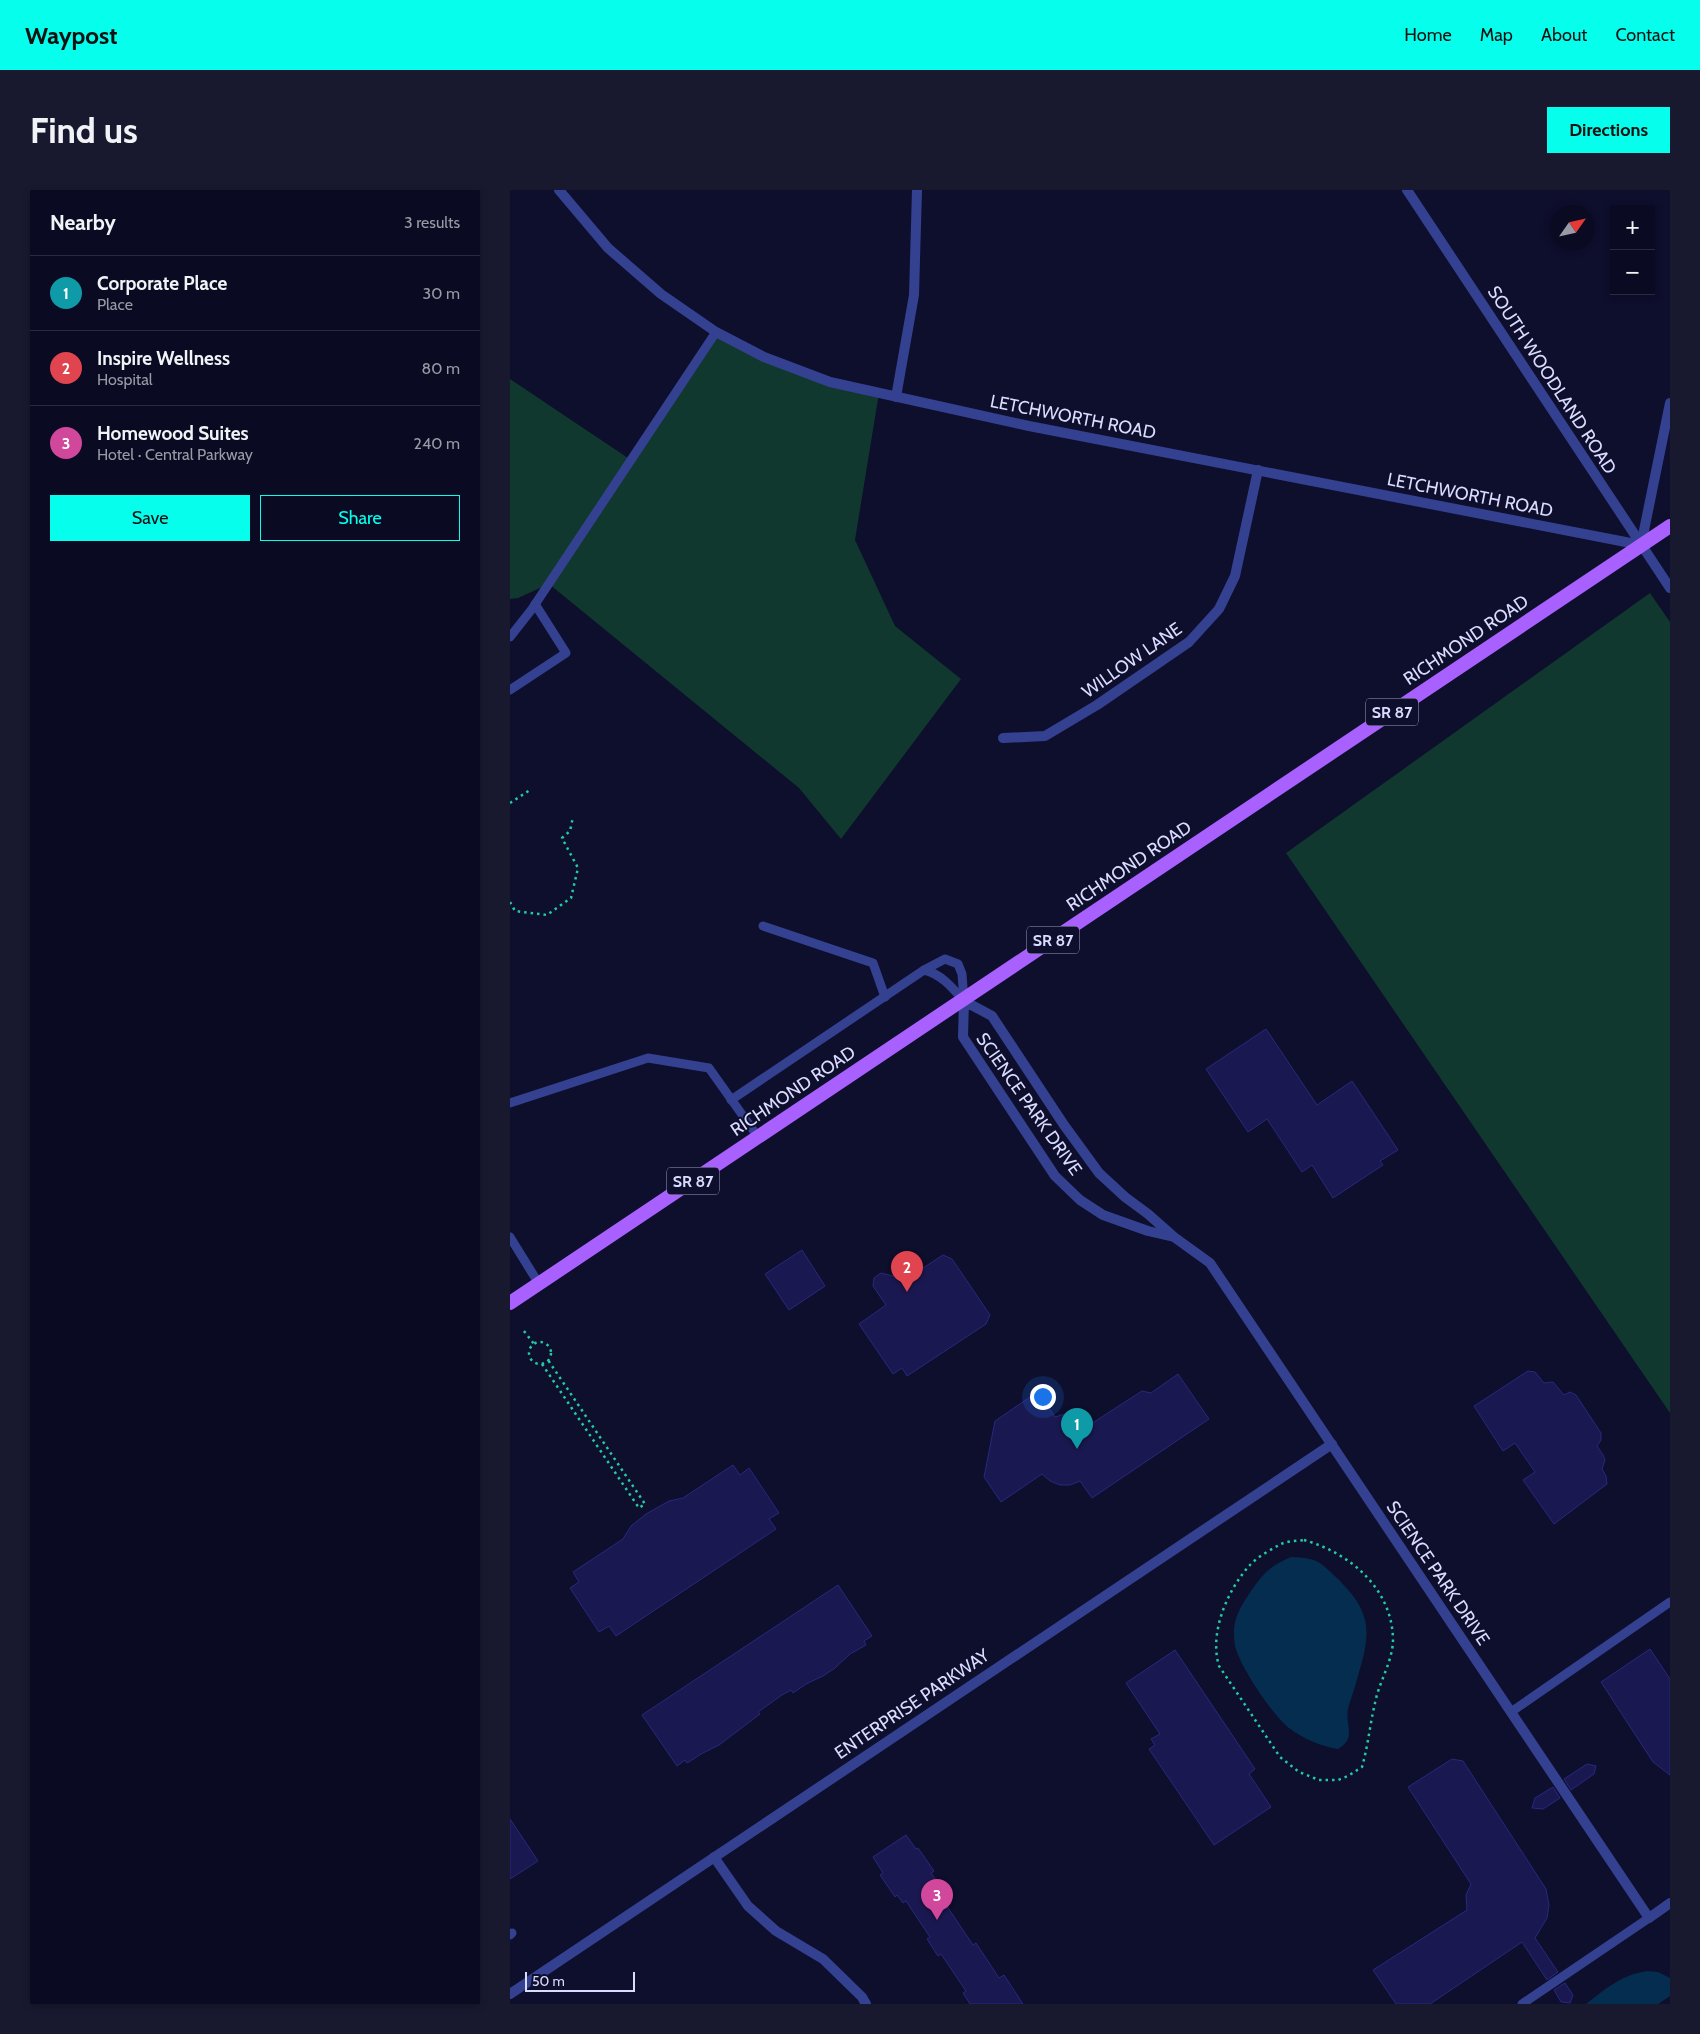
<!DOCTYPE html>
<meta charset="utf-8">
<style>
:root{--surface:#0a0a22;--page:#18182f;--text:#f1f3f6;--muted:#999aa5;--line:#2a2b40;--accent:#06ffec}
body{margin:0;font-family:Cabin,sans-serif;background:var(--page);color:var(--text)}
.controls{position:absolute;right:15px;top:15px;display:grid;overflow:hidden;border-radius:0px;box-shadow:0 2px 8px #0003}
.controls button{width:45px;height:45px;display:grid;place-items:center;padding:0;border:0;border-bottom:1px solid var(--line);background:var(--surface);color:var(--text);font:25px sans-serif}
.compass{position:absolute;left:1040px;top:15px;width:45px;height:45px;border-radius:50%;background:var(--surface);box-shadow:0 2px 8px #0003;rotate:56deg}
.scale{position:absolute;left:15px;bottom:12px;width:110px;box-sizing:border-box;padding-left:5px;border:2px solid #dadcff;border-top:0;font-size:14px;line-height:18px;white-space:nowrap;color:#dadcff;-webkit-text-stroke:4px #0e0e2d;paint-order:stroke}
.you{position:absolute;left:532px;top:1206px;width:18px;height:18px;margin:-12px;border:4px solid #fff;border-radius:50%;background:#1a73e8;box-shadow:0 0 0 8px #1a73e833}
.badge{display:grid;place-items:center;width:32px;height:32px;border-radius:50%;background:var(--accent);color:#fff;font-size:16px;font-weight:700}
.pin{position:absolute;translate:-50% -41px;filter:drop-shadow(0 1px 2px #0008)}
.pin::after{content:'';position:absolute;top:26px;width:18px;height:15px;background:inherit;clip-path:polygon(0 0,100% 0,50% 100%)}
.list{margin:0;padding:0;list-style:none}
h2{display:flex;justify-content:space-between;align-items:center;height:65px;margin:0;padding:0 20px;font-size:21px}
h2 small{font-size:16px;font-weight:400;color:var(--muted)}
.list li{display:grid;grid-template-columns:32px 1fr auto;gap:15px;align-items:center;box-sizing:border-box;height:75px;padding:0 20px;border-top:1px solid var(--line)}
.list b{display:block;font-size:19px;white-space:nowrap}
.list p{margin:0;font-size:16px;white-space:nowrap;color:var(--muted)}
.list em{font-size:16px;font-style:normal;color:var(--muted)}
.actions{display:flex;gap:10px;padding:15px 20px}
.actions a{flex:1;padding:11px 0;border:1px solid var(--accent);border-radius:0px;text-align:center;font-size:18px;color:var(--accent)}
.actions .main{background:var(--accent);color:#111}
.map{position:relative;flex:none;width:1160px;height:1814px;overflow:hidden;border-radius:0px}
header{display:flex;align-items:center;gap:30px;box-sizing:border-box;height:70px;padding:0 25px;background:var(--accent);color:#111}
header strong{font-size:24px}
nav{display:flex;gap:28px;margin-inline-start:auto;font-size:18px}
.intro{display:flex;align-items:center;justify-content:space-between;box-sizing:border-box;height:120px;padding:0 30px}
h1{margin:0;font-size:35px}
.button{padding:12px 22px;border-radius:0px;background:var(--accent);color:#111;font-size:18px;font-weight:700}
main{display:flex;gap:30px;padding:0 30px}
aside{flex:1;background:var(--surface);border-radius:0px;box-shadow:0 2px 8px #0003}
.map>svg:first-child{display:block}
.green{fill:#10382f}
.water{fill:#052d4f}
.building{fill:#1a1850;stroke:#29287f}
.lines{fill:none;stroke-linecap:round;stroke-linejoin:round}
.path{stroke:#22cba3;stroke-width:2.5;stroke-dasharray:2.5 4;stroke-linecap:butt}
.service{stroke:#344191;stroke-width:9}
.minor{stroke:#344191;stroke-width:10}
.tertiary{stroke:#344191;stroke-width:10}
.primary{stroke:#a861ff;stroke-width:14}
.labels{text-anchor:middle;stroke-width:4;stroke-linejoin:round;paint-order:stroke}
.shield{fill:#0e0e2d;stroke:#9d9ec0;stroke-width:1}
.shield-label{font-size:16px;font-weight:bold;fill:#dadcff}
.street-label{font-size:18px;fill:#dadcff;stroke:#0e0e2d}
</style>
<header>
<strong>Waypost</strong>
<nav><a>Home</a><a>Map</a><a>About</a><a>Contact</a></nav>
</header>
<div class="intro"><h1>Find us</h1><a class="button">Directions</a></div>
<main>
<aside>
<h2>Nearby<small>3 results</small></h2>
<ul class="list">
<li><span class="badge" style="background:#0f9aa8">1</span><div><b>Corporate Place</b><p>Place</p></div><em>30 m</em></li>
<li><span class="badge" style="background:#e0444e">2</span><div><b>Inspire Wellness</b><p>Hospital</p></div><em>80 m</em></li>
<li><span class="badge" style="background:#d1479c">3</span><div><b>Homewood Suites</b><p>Hotel · Central Parkway</p></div><em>240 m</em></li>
</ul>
<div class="actions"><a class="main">Save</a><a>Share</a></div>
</aside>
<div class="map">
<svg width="1160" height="1814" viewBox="0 0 1160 1814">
<rect width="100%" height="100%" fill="#0e0e2d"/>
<!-- green -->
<g class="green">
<polygon points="206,142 254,167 369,203 345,350 385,436 451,489 331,649 289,598 39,394 8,408 0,409 0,189 121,270"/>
<polygon points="1140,403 1160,432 1160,1223 776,663"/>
</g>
<!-- water -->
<g class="water">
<path d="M781,1367C809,1368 810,1372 830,1391C866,1427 859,1448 846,1493C844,1501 840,1510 838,1519C835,1536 847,1548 828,1559C810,1556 794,1549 779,1538C762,1524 734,1482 727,1462C724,1456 724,1446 724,1439C725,1425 733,1413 741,1401C754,1383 760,1376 781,1367Z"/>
<path d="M1138,1781L1148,1782L1160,1788V1806L1148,1814H1076C1095,1799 1113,1784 1138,1781Z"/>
</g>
<!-- building -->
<g class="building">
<polygon points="756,839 807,915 842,891 888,960 870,971 873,975 823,1008 802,975 792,982 757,929 738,942 696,879"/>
<polygon points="292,1060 315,1096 279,1120 255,1084"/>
<polygon points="433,1065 442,1069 480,1125 476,1134 397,1186 392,1178 383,1184 349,1134 376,1115 363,1096 364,1088 371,1083 383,1086 407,1070 413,1078"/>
<polygon points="1018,1181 1025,1182 1034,1193 1043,1192 1054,1205 1060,1202 1066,1205 1091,1243 1091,1250 1087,1256 1093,1265 1095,1270 1092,1279 1096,1286 1097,1294 1044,1334 1013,1290 1025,1282 1005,1253 993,1261 964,1216"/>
<polygon points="668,1184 699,1229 582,1308 570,1291 560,1295 550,1295 540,1291 532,1284 491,1312 474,1287 485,1231 520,1207 533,1209 545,1227 555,1224 565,1224 574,1227 581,1234 632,1201 641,1203"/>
<polygon points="223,1275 230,1285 239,1278 269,1323 259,1329 266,1339 106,1446 99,1436 89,1442 60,1398 69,1392 63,1382 113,1349 121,1336 136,1324 159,1311 173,1308"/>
<polygon points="328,1395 362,1446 354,1451 356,1455 340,1464 325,1478 313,1486 296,1494 283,1503 281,1500 272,1505 248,1522 250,1524 209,1555 193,1563 177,1573 175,1570 167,1576 132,1525"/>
<polygon points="1140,1459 1160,1489 1160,1585 1143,1572 1091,1492"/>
<polygon points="665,1460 745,1579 739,1584 761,1617 704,1655 639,1559 645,1555 641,1549 650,1544 616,1493"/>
<polygon points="942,1569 953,1571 1036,1699 1039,1715 1037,1728 1025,1748 1048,1782 1037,1790 1012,1752 920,1814 886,1814 863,1780 957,1720 956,1705 961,1694 898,1597"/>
<polygon points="1077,1574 1086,1576 1084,1584 1061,1600 1054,1589"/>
<polygon points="1043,1597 1050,1608 1033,1619 1022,1618 1025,1608"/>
<polygon points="0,1629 28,1671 0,1689"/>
<polygon points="396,1645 406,1659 408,1658 424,1681 421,1683 430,1696 428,1698 432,1704 430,1706 463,1755 466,1753 489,1788 494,1785 513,1814 460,1814 453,1803 456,1801 431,1764 428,1766 417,1749 420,1747 396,1711 393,1713 387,1705 385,1707 370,1685 373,1683 363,1667"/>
<polygon points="1055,1793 1063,1805 1060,1813 1051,1812 1044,1800"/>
</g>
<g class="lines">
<!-- path -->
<g class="path">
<polyline points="0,613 20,600"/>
<polyline points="0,712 5,721 37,725 61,708 68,678 52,648 60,641 63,627"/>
<polyline points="14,1141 24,1154"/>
<circle cx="30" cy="1163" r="11"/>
<polyline points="32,1174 129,1318 135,1314 38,1170"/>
<path d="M794,1350C840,1363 883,1399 883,1451C882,1473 869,1492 865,1513C860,1534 858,1556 852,1577L838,1586L828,1590H809L789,1582L770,1567L709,1476C699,1443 717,1401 739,1376C747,1367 760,1360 771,1354C777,1351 786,1351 794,1350Z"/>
</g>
<!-- service -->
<g class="service">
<polyline points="0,447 22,419 206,142"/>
<polyline points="0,500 56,463 25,414"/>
<polyline points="253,736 363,773 375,807"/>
<path d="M414,780C431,784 442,797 454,811"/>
<polyline points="221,910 414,780 435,769 448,774 452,784 454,811"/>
<polyline points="0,913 138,868 199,878 248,947"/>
<polyline points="0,1047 29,1094"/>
<polyline points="1001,1522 1160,1412"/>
<polyline points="0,1745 2,1743"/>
<polyline points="1012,1814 1139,1728"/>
</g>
<!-- minor -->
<g class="minor">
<polyline points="49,0 98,58 151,104 206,142 254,167 320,192 519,236 1131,355 1160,213"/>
<polyline points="386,207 404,105 407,0"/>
<polyline points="493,548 535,546 587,515 679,452 709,419 725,386 748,280"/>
<polyline points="664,1047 638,1041 593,1025 570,1010 545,986 453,847 454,811 482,826 554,935 589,983 615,1007 638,1024 664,1047 700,1073 1139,1728 1160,1713"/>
<polyline points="204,1667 238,1716 266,1741 313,1769 352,1807 356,1814"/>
<polyline points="0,1804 822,1254"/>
</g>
<!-- tertiary -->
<polyline class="tertiary" points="897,0 1160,398"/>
<!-- primary -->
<polyline class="primary" points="0,1113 1160,336"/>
</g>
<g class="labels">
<!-- shield labels -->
<g class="shield">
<rect x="856" y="508.5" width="52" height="27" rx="4"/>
<rect x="517" y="736.5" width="52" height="27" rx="4"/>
<rect x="157" y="977.5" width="52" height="27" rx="4"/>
</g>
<g class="shield-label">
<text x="882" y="528">SR 87</text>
<text x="543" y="756">SR 87</text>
<text x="183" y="997">SR 87</text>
</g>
<!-- street labels -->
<g class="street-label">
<text transform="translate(1042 190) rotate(57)" y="6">SOUTH WOODLAND ROAD</text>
<text transform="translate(563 227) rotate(11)" y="6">LETCHWORTH ROAD</text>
<text transform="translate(960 305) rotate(11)" y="6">LETCHWORTH ROAD</text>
<text transform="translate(956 450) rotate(-34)" y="6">RICHMOND ROAD</text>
<text transform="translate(622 470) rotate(-35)" y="6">WILLOW LANE</text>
<text transform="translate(619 676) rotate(-34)" y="6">RICHMOND ROAD</text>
<text transform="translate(283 901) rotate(-34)" y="6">RICHMOND ROAD</text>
<text transform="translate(519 914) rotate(55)" y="6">SCIENCE PARK DRIVE</text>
<text transform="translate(928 1383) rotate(56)" y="6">SCIENCE PARK DRIVE</text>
<text transform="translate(402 1514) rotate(-34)" y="6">ENTERPRISE PARKWAY</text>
</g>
</g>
</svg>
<div class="controls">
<button>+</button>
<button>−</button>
</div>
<svg class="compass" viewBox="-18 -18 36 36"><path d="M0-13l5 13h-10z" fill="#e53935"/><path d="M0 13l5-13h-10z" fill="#999aa5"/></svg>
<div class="scale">50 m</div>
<div class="you"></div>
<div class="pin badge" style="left:567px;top:1259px;background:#0f9aa8">1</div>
<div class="pin badge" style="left:397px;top:1102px;background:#e0444e">2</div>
<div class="pin badge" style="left:427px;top:1730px;background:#d1479c">3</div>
</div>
</main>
